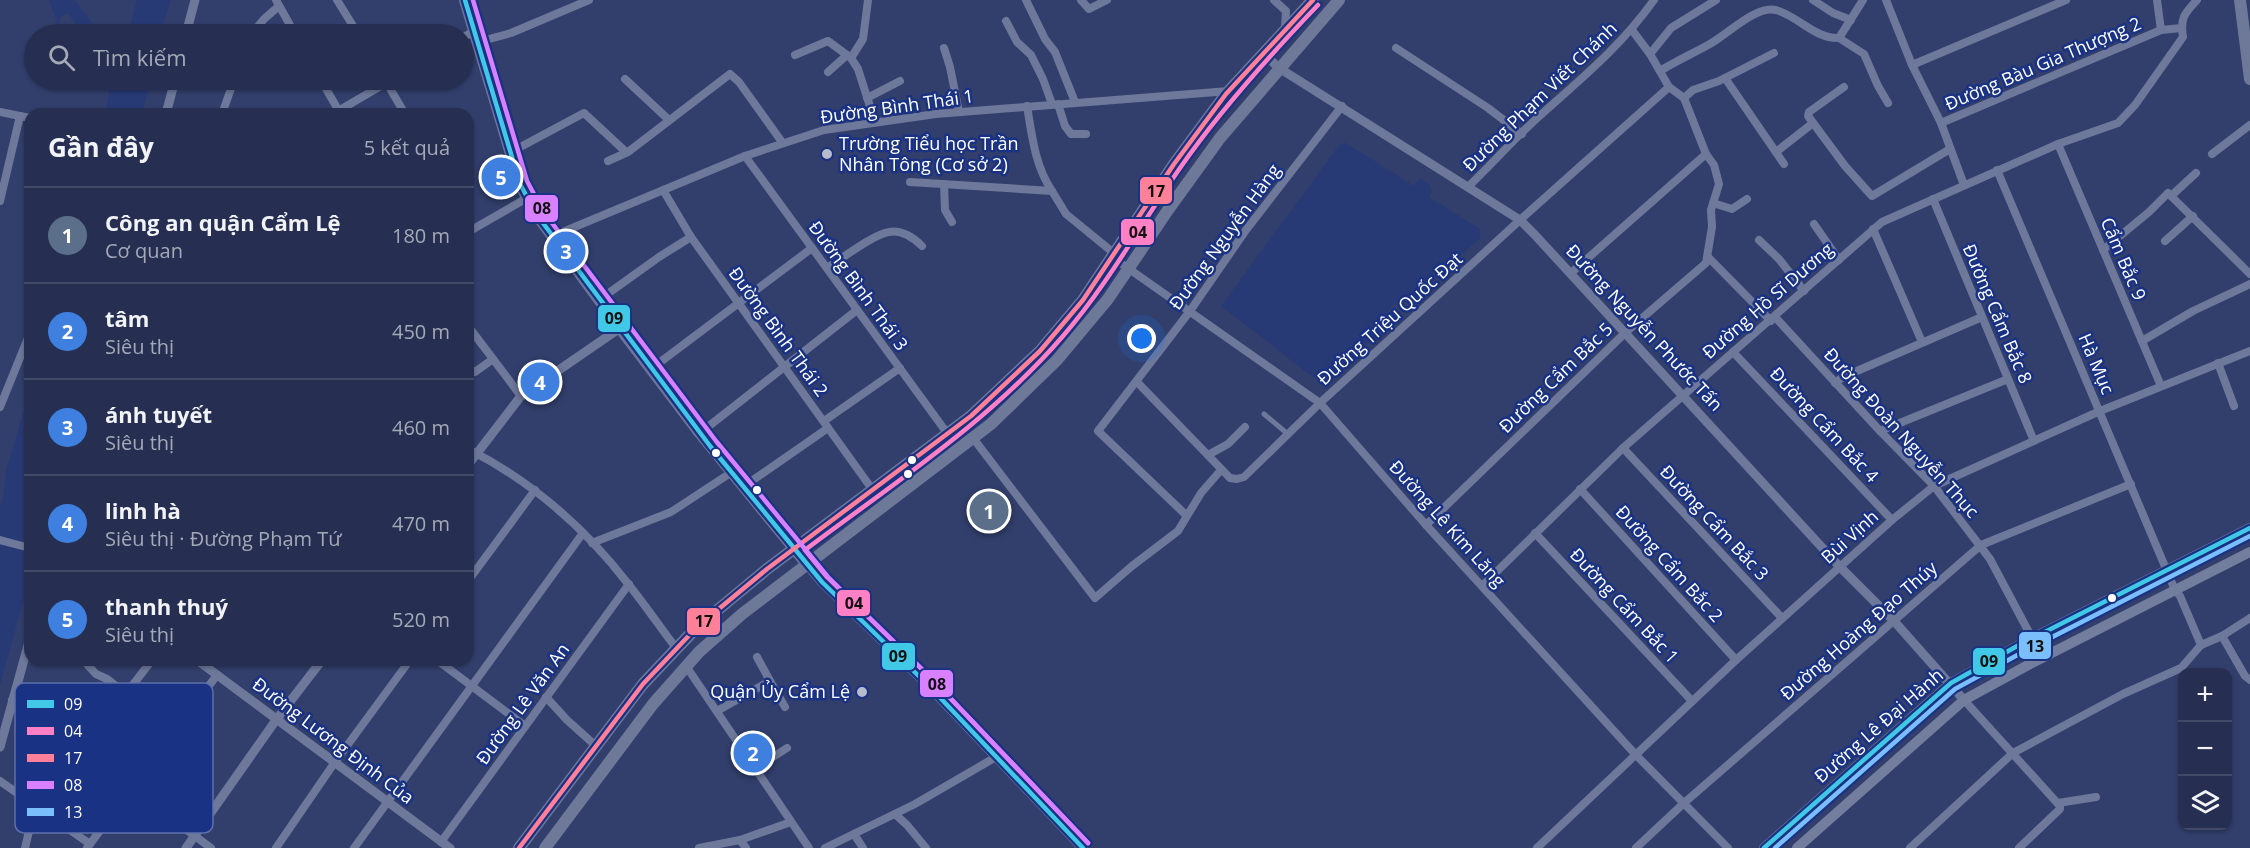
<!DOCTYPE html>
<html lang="vi">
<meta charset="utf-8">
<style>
:root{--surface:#262f51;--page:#2e3758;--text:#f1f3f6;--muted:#a4a9b7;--line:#424a68;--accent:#b7bccc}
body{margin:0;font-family:"Open Sans",sans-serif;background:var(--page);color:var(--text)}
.controls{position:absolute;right:18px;bottom:18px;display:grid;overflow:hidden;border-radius:12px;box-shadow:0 2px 4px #0004}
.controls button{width:54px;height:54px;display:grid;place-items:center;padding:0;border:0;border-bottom:2px solid var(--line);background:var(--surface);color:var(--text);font:30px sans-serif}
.you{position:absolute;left:1142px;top:339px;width:21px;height:21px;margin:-15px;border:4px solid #fff;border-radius:50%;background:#1a73e8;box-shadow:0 0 0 9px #1a73e833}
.badge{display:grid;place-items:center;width:39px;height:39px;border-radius:50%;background:var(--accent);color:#fff;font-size:20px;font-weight:700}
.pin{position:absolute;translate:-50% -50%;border:3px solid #fff;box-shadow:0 2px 6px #0006}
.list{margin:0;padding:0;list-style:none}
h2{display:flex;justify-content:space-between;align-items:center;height:78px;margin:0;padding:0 24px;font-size:26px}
h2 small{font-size:20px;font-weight:400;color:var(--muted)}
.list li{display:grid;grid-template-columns:39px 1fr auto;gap:18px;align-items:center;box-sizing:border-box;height:96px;padding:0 24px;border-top:2px solid var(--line)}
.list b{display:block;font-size:22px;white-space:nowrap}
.list p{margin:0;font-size:20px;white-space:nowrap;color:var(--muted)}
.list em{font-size:20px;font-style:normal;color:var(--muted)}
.icon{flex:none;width:33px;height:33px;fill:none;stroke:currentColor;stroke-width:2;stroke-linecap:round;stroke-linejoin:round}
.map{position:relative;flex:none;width:2250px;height:848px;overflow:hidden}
.search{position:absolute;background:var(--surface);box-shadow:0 2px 4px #0004;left:24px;top:24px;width:450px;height:66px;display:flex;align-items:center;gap:15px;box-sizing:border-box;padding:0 21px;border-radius:33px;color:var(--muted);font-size:22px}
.panel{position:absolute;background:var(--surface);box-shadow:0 2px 4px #0004;left:24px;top:108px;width:450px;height:558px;border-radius:18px}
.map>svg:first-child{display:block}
.water{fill:#283a75}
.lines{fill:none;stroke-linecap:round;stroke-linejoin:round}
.pedestrian{stroke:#6e789a;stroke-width:5}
.minor{stroke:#6e789a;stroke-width:8}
.tertiary{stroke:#6e789a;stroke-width:9}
.secondary{stroke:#737d9e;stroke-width:10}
.primary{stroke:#6d7697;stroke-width:12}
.trunk{stroke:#6e7898;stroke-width:12}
.bus-1-casing{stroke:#1a3284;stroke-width:9}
.bus-2-casing{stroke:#1a3284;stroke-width:9}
.bus-3-casing{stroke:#1a3284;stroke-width:9}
.bus-4-casing{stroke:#1a3284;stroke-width:9}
.bus-5-casing{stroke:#1a3284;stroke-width:9}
.bus-1{stroke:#40c8e6;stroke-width:4.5}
.bus-2{stroke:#ff80c5;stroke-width:4.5}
.bus-3{stroke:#ff8098;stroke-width:4.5}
.bus-4{stroke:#d880ff;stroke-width:4.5}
.bus-5{stroke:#7abffc;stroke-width:4.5}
.poi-dot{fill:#b7bccc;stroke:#1a3284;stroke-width:2}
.bus-dot{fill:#fff;stroke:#1a3284;stroke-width:2}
.labels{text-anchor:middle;stroke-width:5;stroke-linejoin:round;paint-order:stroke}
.street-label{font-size:18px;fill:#fff;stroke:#1a3284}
.poi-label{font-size:18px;fill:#fff;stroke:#1a3284;text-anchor:start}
.key{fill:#1a3284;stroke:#5f70a9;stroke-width:1.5}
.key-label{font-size:16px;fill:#fff}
.line-badge{stroke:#1a3284;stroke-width:2}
.pale-badge-label{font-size:16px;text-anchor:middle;font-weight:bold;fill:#111}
</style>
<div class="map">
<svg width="2250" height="848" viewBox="0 0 2250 848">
<rect width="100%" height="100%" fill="#323f6c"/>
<!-- water -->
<g class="water">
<polygon points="49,0 75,0 101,34 83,34 68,13 61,17 58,25"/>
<polygon points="137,0 171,0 160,34 128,34"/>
<polygon points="105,80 151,80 142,114 104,114 109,94"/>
<polygon points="1346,143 1414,186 1420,178 1430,185 1432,192 1429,197 1480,229 1480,238 1416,295 1396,302 1389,310 1387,324 1334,374 1314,378 1221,306 1337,148 1341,144"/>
<polygon points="30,392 30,577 0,685 0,508 3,498 6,470"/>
</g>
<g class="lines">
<!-- pedestrian -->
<polyline class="pedestrian" points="1264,414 1289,435"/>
<!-- minor -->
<g class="minor">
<polyline points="276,0 295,34"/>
<polyline points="337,0 358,34"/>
<polyline points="868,0 863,39 851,58 858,69 875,122"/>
<polyline points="1026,0 1045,39 1055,52 1075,102"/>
<polyline points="1081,0 1089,9 1107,0"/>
<polyline points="1274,0 1286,11 1285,28"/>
<polyline points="1813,0 1833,13 1851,20"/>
<polyline points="1863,0 1839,38 1864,54 1878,86 1888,103"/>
<polyline points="1886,0 1912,65 1941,123 1964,185"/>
<polyline points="2157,0 2161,30"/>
<polyline points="1006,21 1017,42 1031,55 1043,79 1052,104"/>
<polyline points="252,34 264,19 279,6"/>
<polyline points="464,37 474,31"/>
<polyline points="478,42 511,33 589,0"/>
<polyline points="944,48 950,67 959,112"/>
<polyline points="1396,48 1488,108 1522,134"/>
<polyline points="1650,54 1671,28 1716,0"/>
<polyline points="795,55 828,41 851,58"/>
<polyline points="1912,65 2066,0"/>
<path d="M1660,71C1676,61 1692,54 1708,45C1726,36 1755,5 1776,10C1798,16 1815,39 1839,38"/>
<polyline points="828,72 847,55"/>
<polyline points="1725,78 1784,164"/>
<polyline points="625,79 669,120"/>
<polyline points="321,80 340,113"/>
<polyline points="385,80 405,114"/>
<polyline points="1844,87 1809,112 1808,116 1845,166 1872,196 1950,149"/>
<polyline points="867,98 900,81"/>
<polyline points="1684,98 1693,90 1719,81 1774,53"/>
<polyline points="1058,104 1065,126 1071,134 1086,134"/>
<path d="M1027,106C1032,136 1035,166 1052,191"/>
<polyline points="0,112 30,118"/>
<polyline points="222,114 234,80"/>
<polyline points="333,114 391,80"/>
<polyline points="1941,123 2161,30 2181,28"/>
<polyline points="2058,144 2161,386"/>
<polyline points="511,152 584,113 626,152"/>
<polyline points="1776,152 1813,123"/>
<polyline points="2212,154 2250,125"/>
<polyline points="745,156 947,433"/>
<polyline points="608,161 628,152 730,74 739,82 782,142"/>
<polyline points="1997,170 2175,590 2180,596 2201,645"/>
<polyline points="910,182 1052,191 1066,214 1115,254"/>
<polyline points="944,184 945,210 952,222"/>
<path d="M1468,187C1490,166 1511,142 1534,121C1577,82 1619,49 1654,0"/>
<polyline points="663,190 691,237 872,489"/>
<polyline points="2171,196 2196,173"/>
<polyline points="1933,199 2034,441"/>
<polyline points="0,201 20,116"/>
<polyline points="1713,203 1732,209 1747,199"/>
<polyline points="1814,224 1839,260"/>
<polyline points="1873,229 1922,342"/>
<polyline points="468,232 527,198"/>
<polyline points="553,236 745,156 824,130 936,114 1229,91"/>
<polyline points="1759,240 1779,259 1804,291"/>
<polyline points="2165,241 2193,216"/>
<polyline points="2103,250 2149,212 2168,193 2250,274"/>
<polyline points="1112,257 1320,403 1426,525 1635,754 1728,848"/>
<polyline points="1708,257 1771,321"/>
<path d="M827,268C843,258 872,235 889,232C901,229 914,238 922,246"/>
<polyline points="1571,273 1706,154"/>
<polyline points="599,300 659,257 691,237"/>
<polyline points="1775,317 1880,431 1934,486 1990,559 2032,638"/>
<polyline points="468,326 521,396"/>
<polyline points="2142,341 2193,311 2250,284"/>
<polyline points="1733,352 1892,520"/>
<polyline points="2218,363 2234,406"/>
<polyline points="468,368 475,372 493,359"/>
<polyline points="651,369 812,248"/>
<polyline points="1137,382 1230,478 1237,479 1244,477 1320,403 1520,220 1669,87"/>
<polyline points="1835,383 1843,377 1982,317"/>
<polyline points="0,407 30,333"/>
<polyline points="824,421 900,368"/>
<polyline points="1880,431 2008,379"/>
<polyline points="700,433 857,310"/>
<polyline points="973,438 1095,598 1132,566 1178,531 1201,493 1221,470"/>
<polyline points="1623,448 1782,618"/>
<path d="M468,449C531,481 586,529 629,585C645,605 660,627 676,648"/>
<polyline points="1208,455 1228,444 1245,427"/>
<polyline points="743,487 828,428"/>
<polyline points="1580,489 1736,660"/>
<polyline points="1186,515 1098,431 1190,311 1246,230 1342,106"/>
<polyline points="1426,525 1626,332 1706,263 1712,227 1711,210 1719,184 1714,165 1706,154 1684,98 1669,87 1650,54 1632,30"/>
<polyline points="1535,533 1692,701"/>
<polyline points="0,540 30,548"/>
<polyline points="592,543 671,512 732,472"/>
<polyline points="468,581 535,490"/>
<path d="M1482,586L1623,448L1882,222L2058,144L2118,123L2135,105L2183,37C2180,18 2184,14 2197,0"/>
<polyline points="2222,636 2245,676 2250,680"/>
<polyline points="757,657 770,681"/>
<polyline points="437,660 525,726"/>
<polyline points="72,661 84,661 96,674 107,679 126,694"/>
<polyline points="686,666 809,848"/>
<polyline points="546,697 567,720 596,746"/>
<polyline points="12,700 211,848"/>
<polyline points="1964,700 2060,806 2060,809 2019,848"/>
<polyline points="717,711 770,681 785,707"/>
<polyline points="81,752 152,660"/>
<polyline points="756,768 787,748"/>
<polyline points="0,781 90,844"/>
<polyline points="2058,803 2096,797"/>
<polyline points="895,814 907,825 926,848"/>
<polyline points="854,834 863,848"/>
<polyline points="740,840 746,848"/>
<polyline points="441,842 629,584"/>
<polyline points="25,848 35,806"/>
<polyline points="87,848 217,675"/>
<polyline points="276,848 335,762 410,660"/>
<polyline points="354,848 583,533"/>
<polyline points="699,848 740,840 791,822"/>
<polyline points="825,848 915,804 996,757"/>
<polyline points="1537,848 1736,660 1892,520 1934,486 2100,411 2250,351"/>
<polyline points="1636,848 1684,803 1981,545 2131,484"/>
<polyline points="1910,848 2013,753 2123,694 2181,668 2201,645 2222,636 2250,618"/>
</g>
<!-- tertiary -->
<g class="tertiary">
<polyline points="186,34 195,0"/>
<polyline points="1263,53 1279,68 1520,220 1535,235 1840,567 1894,621 1964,700"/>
<polyline points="166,114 175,80"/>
<polyline points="468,465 521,396 620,328"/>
<polyline points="197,660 450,848"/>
<polyline points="0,747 30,638"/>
<polyline points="186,848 276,720 322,660"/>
</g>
<!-- secondary -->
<g class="secondary">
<polyline points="807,564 822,582 928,685 1083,848"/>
<polyline points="1764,848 1951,683 2019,645 2250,528"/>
<polyline points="1797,848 1964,700 2030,664 2250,552"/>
</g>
<!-- primary -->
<polyline class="primary" points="465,0 520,184 537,215 620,328 700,433 807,564"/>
<!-- trunk -->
<g class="trunk">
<polyline points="2240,0 2250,79"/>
<polyline points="519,848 643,684 697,627 767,569 971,416 1040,351 1083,300 1174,164 1226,94 1313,0"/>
<polyline points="545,848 653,704 699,652 742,614 991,424 1057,360 1108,299 1168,210 1220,138 1339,0"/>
</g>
<!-- bus-1 casing -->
<g class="bus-1-casing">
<g id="bus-1">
<polyline points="465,0 520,184 537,215 710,446 822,582 928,685 1083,848"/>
<polyline points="1764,848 1951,683 2019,645 2250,528"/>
</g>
</g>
<!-- bus-2 casing -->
<g class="bus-2-casing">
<path id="bus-2" d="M1088,843L933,680L827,577L805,550C894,483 990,421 1063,336C1108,284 1141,224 1180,168C1221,109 1269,56 1318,5"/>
</g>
<!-- bus-3 casing -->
<g class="bus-3-casing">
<polyline id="bus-3" points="519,848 643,684 697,627 767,569 971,416 1040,351 1083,300 1174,164 1226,94 1313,0"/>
</g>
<!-- bus-4 casing -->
<g class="bus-4-casing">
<polyline id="bus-4" points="473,0 527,181 543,211 716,441 828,577 933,680 1088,843"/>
</g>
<!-- bus-5 casing -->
<g class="bus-5-casing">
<polyline id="bus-5" points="1775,848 1955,689 2023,652 2250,536"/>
</g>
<!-- bus-1 -->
<use href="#bus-1" class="bus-1"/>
<!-- bus-2 -->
<use href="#bus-2" class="bus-2"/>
<!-- bus-3 -->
<use href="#bus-3" class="bus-3"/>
<!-- bus-4 -->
<use href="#bus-4" class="bus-4"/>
<!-- bus-5 -->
<use href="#bus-5" class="bus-5"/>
</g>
<!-- markers -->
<g class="poi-dot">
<circle cx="827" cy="154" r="6"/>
<circle cx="862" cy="692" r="6"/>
</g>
<g class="bus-dot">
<circle cx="716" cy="453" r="5"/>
<circle cx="912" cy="460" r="5"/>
<circle cx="908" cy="474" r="5"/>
<circle cx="757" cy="490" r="5"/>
<circle cx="2112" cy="598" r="5"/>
</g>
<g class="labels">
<!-- street labels -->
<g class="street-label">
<text transform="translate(2043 64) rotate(-23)" y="6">Đường Bàu Gia Thượng 2</text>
<text transform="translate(1540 97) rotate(-44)" y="6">Đường Phạm Viết Chánh</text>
<text transform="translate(897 107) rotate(-8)" y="6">Đường Bình Thái 1</text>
<text transform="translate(1225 237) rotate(-54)" y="6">Đường Nguyễn Hàng</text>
<text transform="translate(2123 259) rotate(67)" y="6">Cẩm Bắc 9</text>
<text transform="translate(858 286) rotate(54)" y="6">Đường Bình Thái 3</text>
<text transform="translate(1768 301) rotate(-41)" y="6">Đường Hồ Sĩ Dương</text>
<text transform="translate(1997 314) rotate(67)" y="6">Đường Cẩm Bắc 8</text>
<text transform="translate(1390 319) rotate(-42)" y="6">Đường Triệu Quốc Đạt</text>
<text transform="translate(1644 328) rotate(47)" y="6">Đường Nguyễn Phước Tấn</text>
<text transform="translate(778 332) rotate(54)" y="6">Đường Bình Thái 2</text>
<text transform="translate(2096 364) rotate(67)" y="6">Hà Mục</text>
<text transform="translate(1556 378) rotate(-44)" y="6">Đường Cẩm Bắc 5</text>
<text transform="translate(1824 425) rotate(47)" y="6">Đường Cẩm Bắc 4</text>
<text transform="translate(1901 433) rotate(48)" y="6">Đường Đoàn Nguyễn Thục</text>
<text transform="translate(1714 523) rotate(47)" y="6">Đường Cẩm Bắc 3</text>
<text transform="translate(1447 524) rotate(48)" y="6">Đường Lê Kim Lăng</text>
<text transform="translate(1850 537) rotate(-42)" y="6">Bùi Vịnh</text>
<text transform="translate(1669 564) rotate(48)" y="6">Đường Cẩm Bắc 2</text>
<text transform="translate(1624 606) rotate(47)" y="6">Đường Cẩm Bắc 1</text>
<text transform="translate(1859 631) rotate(-41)" y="6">Đường Hoàng Đạo Thúy</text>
<text transform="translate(523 704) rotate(-54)" y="6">Đường Lê Văn An</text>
<text transform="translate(1879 726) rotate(-41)" y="6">Đường Lê Đại Hành</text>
<text transform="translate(333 741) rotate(37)" y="6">Đường Lương Định Của</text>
</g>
<!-- poi labels -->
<g class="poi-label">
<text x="839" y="150">Trường Tiểu học Trần<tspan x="839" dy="21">Nhân Tông (Cơ sở 2)</tspan></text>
<text x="850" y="698" text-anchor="end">Quận Ủy Cẩm Lệ</text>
</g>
</g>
<!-- legend -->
<rect x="15" y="683" width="198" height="150" rx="9" class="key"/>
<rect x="27" y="700" width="27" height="8" fill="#40c8e6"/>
<rect x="27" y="727" width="27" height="8" fill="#ff80c5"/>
<rect x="27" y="754" width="27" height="8" fill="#ff8098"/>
<rect x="27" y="781" width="27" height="8" fill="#d880ff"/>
<rect x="27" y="808" width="27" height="8" fill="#7abffc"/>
<g class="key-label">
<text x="64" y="710">09</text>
<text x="64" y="737">04</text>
<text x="64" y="764">17</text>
<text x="64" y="791">08</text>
<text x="64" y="818">13</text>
</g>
<g class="line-badge">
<rect x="1139" y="176" width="34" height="29" rx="6" fill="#ff8098"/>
<rect x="524" y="194" width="35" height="29" rx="6" fill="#d880ff"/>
<rect x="1120" y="218" width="35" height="28" rx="6" fill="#ff80c5"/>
<rect x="597" y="304" width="34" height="29" rx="6" fill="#40c8e6"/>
<rect x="836" y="589" width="35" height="28" rx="6" fill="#ff80c5"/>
<rect x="686" y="607" width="35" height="29" rx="6" fill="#ff8098"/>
<rect x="2018" y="631" width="34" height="29" rx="6" fill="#7abffc"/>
<rect x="881" y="642" width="35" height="29" rx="6" fill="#40c8e6"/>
<rect x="1972" y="647" width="34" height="29" rx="6" fill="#40c8e6"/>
<rect x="919" y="669" width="35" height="29" rx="6" fill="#d880ff"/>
</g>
<g class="pale-badge-label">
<text x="1156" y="197">17</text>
<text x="542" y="214">08</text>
<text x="1138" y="238">04</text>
<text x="614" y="324">09</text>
<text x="854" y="609">04</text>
<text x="704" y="627">17</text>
<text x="2035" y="652">13</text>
<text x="898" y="662">09</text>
<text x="1989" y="667">09</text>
<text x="937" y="690">08</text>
</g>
</svg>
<div class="controls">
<button>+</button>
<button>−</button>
<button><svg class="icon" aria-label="layers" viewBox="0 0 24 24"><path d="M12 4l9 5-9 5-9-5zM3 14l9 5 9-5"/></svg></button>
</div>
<div class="you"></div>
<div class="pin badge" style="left:989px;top:511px;background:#5c6f8a">1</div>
<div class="pin badge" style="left:753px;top:753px;background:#3f7fe0">2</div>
<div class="pin badge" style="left:566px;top:251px;background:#3f7fe0">3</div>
<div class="pin badge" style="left:540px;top:382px;background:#3f7fe0">4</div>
<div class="pin badge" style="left:501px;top:177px;background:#3f7fe0">5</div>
<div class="search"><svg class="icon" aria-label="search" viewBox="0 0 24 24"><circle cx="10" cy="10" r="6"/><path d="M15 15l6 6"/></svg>Tìm kiếm</div>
<section class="panel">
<h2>Gần đây<small>5 kết quả</small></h2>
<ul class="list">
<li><span class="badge" style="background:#5c6f8a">1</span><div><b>Công an quận Cẩm Lệ</b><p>Cơ quan</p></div><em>180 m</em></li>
<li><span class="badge" style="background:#3f7fe0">2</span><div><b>tâm</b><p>Siêu thị</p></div><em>450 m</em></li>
<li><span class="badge" style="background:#3f7fe0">3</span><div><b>ánh tuyết</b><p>Siêu thị</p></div><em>460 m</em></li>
<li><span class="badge" style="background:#3f7fe0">4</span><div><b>linh hà</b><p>Siêu thị · Đường Phạm Tứ</p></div><em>470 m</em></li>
<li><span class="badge" style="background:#3f7fe0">5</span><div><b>thanh thuý</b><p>Siêu thị</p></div><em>520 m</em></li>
</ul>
</section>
</div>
